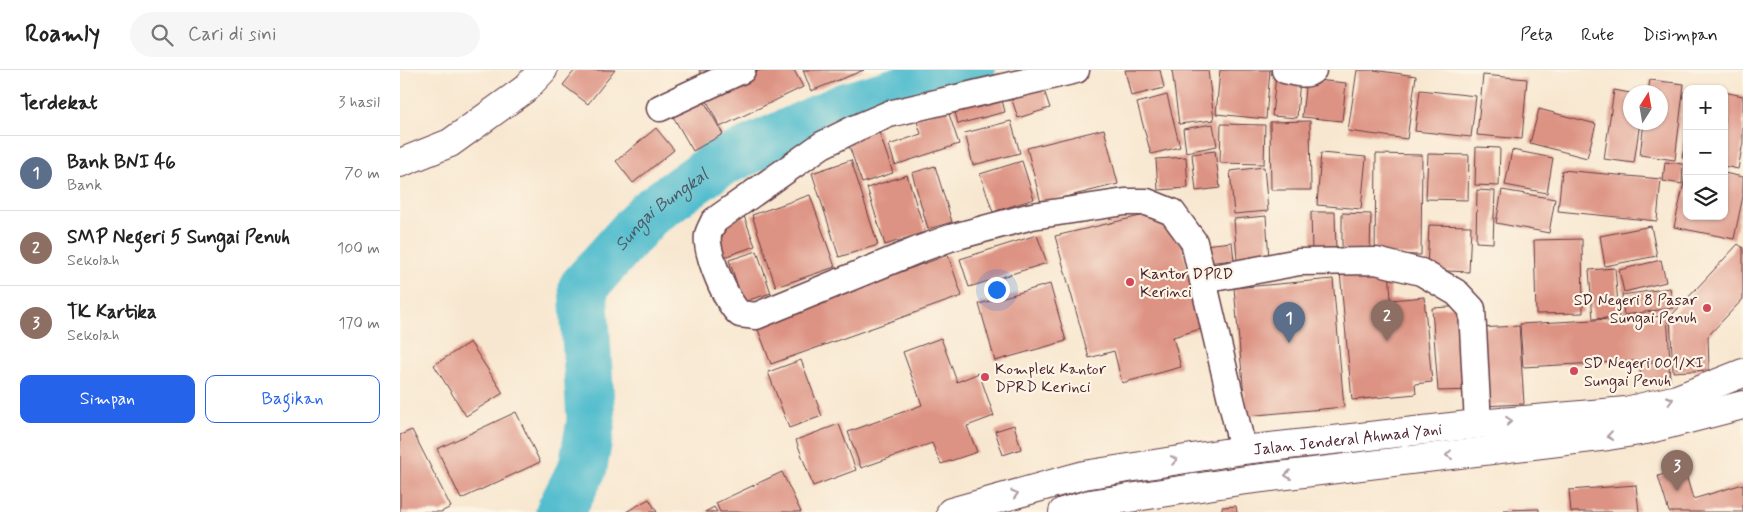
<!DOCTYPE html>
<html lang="id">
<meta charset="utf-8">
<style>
:root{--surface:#fff;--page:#f6f6f6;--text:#222;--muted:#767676;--line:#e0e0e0;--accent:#2563eb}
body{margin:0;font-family:Mynerve,sans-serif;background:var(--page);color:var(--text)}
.controls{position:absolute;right:15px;top:15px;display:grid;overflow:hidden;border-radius:10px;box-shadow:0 1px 4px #0004}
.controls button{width:45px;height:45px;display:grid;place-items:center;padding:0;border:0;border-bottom:1px solid var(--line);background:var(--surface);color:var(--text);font:25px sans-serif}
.compass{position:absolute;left:1223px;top:15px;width:45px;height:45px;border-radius:50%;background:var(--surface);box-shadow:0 1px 4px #0004;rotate:11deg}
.you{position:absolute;left:596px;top:219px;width:18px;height:18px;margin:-12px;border:4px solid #fff;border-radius:50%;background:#1a73e8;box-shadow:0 0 0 8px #1a73e833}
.badge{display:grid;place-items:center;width:32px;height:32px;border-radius:50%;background:var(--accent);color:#fff;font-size:16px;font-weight:700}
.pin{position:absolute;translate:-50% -41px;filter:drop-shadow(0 1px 2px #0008)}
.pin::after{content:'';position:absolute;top:26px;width:18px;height:15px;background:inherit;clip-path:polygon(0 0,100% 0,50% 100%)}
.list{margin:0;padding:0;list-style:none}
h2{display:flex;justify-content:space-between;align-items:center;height:65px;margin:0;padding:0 20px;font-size:21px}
h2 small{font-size:16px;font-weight:400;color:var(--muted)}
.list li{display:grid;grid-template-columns:32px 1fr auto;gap:15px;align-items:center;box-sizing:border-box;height:75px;padding:0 20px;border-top:1px solid var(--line)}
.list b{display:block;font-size:19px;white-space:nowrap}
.list p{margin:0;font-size:16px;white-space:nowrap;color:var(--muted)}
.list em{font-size:16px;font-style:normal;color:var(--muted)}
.actions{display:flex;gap:10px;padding:15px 20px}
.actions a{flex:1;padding:11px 0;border:1px solid var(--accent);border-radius:10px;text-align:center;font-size:18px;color:var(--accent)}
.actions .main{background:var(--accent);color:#fff}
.icon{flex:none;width:28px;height:28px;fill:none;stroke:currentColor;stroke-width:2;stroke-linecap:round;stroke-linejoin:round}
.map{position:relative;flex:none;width:1343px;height:442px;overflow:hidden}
header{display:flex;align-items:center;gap:30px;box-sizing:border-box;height:70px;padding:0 25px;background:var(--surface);border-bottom:1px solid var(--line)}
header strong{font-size:24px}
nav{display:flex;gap:28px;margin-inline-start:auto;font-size:18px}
.search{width:350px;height:45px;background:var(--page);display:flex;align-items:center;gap:12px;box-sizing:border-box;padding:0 18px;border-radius:28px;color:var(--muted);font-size:19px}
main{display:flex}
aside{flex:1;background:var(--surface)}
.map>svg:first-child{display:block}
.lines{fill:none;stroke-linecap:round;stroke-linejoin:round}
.river{stroke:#53bdce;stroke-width:49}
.building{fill:#dd9383}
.street-casing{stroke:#643d44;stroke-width:29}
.secondary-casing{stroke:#643d44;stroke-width:30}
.street{stroke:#fff;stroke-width:26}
.secondary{stroke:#fff;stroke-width:28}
.oneway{stroke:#ae9aa0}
.poi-dot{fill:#d1495b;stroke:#fcf5e5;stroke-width:2}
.labels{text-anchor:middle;stroke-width:4.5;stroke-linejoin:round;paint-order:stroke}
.poi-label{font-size:16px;fill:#4a1f2b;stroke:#fcf5e5;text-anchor:start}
.street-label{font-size:16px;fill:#4a1f2b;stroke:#fcf5e5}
.water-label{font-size:18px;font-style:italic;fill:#4d5664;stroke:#fcf5e5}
</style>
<header>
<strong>Roamly</strong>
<div class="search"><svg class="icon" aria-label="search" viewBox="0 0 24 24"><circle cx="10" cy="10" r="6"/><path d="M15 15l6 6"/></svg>Cari di sini</div>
<nav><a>Peta</a><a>Rute</a><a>Disimpan</a></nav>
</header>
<main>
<aside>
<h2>Terdekat<small>3 hasil</small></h2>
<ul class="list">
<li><span class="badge" style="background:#5c6f8a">1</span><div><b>Bank BNI 46</b><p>Bank</p></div><em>70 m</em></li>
<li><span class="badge" style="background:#8d6e63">2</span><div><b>SMP Negeri 5 Sungai Penuh</b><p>Sekolah</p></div><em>100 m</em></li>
<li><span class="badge" style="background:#8d6e63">3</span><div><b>TK Kartika</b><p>Sekolah</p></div><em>170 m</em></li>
</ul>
<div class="actions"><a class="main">Simpan</a><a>Bagikan</a></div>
</aside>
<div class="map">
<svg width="1343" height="442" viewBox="0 0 1343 442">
<rect width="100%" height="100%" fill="#fcf5e5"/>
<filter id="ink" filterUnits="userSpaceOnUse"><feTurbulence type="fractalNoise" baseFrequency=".02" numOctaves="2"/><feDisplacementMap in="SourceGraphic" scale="10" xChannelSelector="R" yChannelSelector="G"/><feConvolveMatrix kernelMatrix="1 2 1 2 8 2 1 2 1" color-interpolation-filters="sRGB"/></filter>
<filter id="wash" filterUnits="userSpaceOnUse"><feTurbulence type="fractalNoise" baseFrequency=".0096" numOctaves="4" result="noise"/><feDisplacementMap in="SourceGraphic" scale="20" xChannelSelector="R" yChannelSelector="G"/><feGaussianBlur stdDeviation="1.12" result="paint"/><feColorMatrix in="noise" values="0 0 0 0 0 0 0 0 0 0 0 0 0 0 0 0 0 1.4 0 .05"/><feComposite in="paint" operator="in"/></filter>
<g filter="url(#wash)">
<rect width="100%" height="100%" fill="#f8e7d0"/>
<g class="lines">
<!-- river -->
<path class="river" id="s1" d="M160,442L183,397L191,351L183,217L248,144L316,95L445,37L571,0"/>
</g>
<g id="blocks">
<!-- building -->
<g class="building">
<polygon points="175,0 215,0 188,34 163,15"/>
<polygon points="299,0 321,0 304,10"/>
<polygon points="360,0 394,0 403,17 320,57 305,27"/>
<polygon points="403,0 464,0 411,21"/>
<polygon points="725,0 760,0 764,18 731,26"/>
<polygon points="772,0 808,0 814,50 779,54"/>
<polygon points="820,0 870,0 866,49 816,44"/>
<polygon points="957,0 973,0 1016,6 1007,69 948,61"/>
<polygon points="876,5 900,7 897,48 872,46"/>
<polygon points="1083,5 1127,9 1122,69 1077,65"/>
<polygon points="906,9 946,13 942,51 902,47"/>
<polygon points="1250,10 1284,14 1275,90 1240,85 1244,52 1260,52 1260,22 1248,22"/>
<polygon points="641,11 650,38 618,48 609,21"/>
<polygon points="1020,20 1076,26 1071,67 1015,61"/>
<polygon points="1214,20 1230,23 1230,52 1240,52 1234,93 1204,89"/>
<polygon points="600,22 605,42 558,54 553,34"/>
<polygon points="1324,22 1343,26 1343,72 1338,99 1324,96"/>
<polygon points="767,25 780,77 751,84 737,33"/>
<polygon points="301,26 323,64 293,81 271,43"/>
<polygon points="547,38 559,74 495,95 489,75 521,64 516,48"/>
<polygon points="1139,39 1196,54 1187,88 1130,73"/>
<polygon points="611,51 620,83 573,95 565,63"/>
<polygon points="910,51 911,120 871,120 870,52"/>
<polygon points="813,54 817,76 786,82 783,59"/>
<polygon points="821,54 865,55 864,94 820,93"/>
<polygon points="256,58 274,80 233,113 216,91"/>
<polygon points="478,59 493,103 462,113 447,70"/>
<polygon points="704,59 718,114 641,133 627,78"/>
<polygon points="1286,69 1287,69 1287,89 1282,88"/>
<polygon points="1076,77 1100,78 1099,116 1075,115"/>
<polygon points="1112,80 1153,88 1147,123 1105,115"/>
<polygon points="815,81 820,118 796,121 792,84"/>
<polygon points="921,83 966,87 961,139 917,135"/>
<polygon points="976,84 1022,85 1021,185 975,184"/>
<polygon points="1028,84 1069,85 1068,130 1026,129"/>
<polygon points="786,87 788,118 758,120 756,89"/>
<polygon points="451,90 478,175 439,187 412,103"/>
<polygon points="622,91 634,129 593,142 580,104"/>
<polygon points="1265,92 1283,94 1282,114 1263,111"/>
<polygon points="535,96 552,152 528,159 512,103"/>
<polygon points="864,97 868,141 834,144 830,101"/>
<polygon points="1162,100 1261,109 1257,151 1158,141"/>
<polygon points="1324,103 1343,107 1343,126 1334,169 1274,157 1286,104 1287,146 1324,146"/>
<polygon points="507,105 525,162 485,175 467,118"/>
<polygon points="1077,120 1095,121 1093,173 1076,172"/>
<polygon points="1102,120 1155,129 1149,163 1096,153"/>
<polygon points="410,125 435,197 376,217 352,145"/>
<polygon points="911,142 935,142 936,181 912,182"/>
<polygon points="942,143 971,144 970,180 942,180"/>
<polygon points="749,144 778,162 804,258 773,267 781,297 722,313 714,281 689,288 655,166"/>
<polygon points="344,146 355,176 324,187 313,157"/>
<polygon points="866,146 869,188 837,190 834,149"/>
<polygon points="1029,155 1071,156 1069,202 1027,200"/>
<polygon points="1251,156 1257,186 1205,196 1200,166"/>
<polygon points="637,165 647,193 569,217 560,189"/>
<polygon points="1182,169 1183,243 1136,244 1134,170"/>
<polygon points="832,172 834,190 806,193 804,175"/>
<polygon points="1338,174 1343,178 1343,229 1308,266 1309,300 1273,302 1270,247"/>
<polygon points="357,181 371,223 343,232 329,190"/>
<polygon points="548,185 562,226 371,294 356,254"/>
<polygon points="1261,190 1266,212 1224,222 1219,200"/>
<polygon points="989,198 991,230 1024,227 1032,312 1015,314 1016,324 952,330 940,202"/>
<polygon points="1215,198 1219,247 1193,249 1189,200"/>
<polygon points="933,209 944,337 846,346 834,218"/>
<polygon points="650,214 666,271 595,291 579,234"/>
<polygon points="1270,218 1273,238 1224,245 1222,225"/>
<polygon points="1067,236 1074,320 1038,321 1032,238"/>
<polygon points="1267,246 1270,289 1123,297 1120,254"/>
<polygon points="1119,256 1124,334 1081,336 1077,258"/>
<polygon points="541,268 557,312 579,303 594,346 567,356 577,382 541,394 532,373 461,398 448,362 522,335 503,282"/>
<polygon points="70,272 103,323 66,346 34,295"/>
<polygon points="401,290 422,346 389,358 368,302"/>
<polygon points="1269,291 1270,312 1241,314 1240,293"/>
<polygon points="116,342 140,392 61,429 37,379"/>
<polygon points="439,354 456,400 413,416 396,370"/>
<polygon points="614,355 621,379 603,385 595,361"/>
<polygon points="12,360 51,437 41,442 0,442 0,365"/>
<polygon points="1284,398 1293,429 1343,414 1343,442 1269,442 1258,406"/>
<polygon points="382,402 401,442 320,442 316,433"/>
<polygon points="1236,415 1239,442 1171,442 1169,420"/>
<polygon points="249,429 257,442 226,442"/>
<polygon points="836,436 837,442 822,442 822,437"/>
<polygon points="314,437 317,442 305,442"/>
<polygon points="1139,439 1139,442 1104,442 1103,440"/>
</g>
</g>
</g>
<g filter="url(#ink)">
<use href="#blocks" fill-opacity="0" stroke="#643d44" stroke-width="1"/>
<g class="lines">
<!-- street casing -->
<g class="street-casing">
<g id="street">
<path d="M676,0L489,44L456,58L422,75L314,151C312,156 309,160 308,165C305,182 327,234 340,244L356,246L520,179L550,168L632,146L725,132H747L772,142L794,172L843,380"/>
<path d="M885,0C894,2 906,7 913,0"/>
<polyline points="260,38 342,0"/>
<polyline points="803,210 899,192 976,191 1021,202 1057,223 1072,239 1078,354"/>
</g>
</g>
<!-- secondary casing -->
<g class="secondary-casing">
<g id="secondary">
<polyline points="0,93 50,73 125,19 143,0"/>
<path id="s2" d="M551,442L684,405L843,380L1078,354L1226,341L1277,329L1343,303"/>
<polyline points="663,442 690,434 846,410 1208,366 1246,360 1343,335"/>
</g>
</g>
<!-- street -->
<use href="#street" class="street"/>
<!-- secondary -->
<use href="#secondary" class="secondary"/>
</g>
<!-- one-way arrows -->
<defs><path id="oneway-chevron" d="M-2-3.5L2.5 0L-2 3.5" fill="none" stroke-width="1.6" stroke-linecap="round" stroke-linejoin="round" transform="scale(1.25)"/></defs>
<g class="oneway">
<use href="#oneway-chevron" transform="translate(1270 330) rotate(-14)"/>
<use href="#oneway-chevron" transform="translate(1109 351) rotate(-5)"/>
<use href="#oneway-chevron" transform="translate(1210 366) rotate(172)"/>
<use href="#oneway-chevron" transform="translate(1049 385) rotate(173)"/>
<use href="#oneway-chevron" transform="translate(774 390) rotate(-9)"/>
<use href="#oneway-chevron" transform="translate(888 405) rotate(173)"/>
<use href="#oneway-chevron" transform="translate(615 424) rotate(-16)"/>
</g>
</g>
<!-- markers -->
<g class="poi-dot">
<circle cx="730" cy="212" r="5"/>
<circle cx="1307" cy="238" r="5"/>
<circle cx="1174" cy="301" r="5"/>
<circle cx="585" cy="307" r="5"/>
</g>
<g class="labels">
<!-- poi labels -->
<g class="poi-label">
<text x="740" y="209">Kantor DPRD<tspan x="740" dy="18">Kerinci</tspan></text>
<text x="1297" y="235" text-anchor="end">SD Negeri 8 Pasar<tspan x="1297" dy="18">Sungai Penuh</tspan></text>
<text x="1184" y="298">SD Negeri 001/XI<tspan x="1184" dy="18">Sungai Penuh</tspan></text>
<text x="595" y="304">Komplek Kantor<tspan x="595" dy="18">DPRD Kerinci</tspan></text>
</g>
<!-- street labels -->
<g class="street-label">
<text dy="6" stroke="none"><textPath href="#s2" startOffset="404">Jalan Jenderal Ahmad Yani</textPath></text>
</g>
<!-- water labels -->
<g class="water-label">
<text dy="6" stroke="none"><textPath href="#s1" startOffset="342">Sungai Bungkal</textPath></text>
</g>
</g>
</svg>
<div class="controls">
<button>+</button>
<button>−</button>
<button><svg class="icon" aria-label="layers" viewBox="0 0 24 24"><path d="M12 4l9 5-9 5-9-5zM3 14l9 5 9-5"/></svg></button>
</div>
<svg class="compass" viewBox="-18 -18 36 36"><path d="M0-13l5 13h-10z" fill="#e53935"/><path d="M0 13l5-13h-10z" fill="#767676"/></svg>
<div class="you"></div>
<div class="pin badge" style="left:889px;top:273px;background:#5c6f8a">1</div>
<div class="pin badge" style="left:987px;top:271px;background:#8d6e63">2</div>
<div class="pin badge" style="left:1277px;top:421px;background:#8d6e63">3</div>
</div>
</main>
